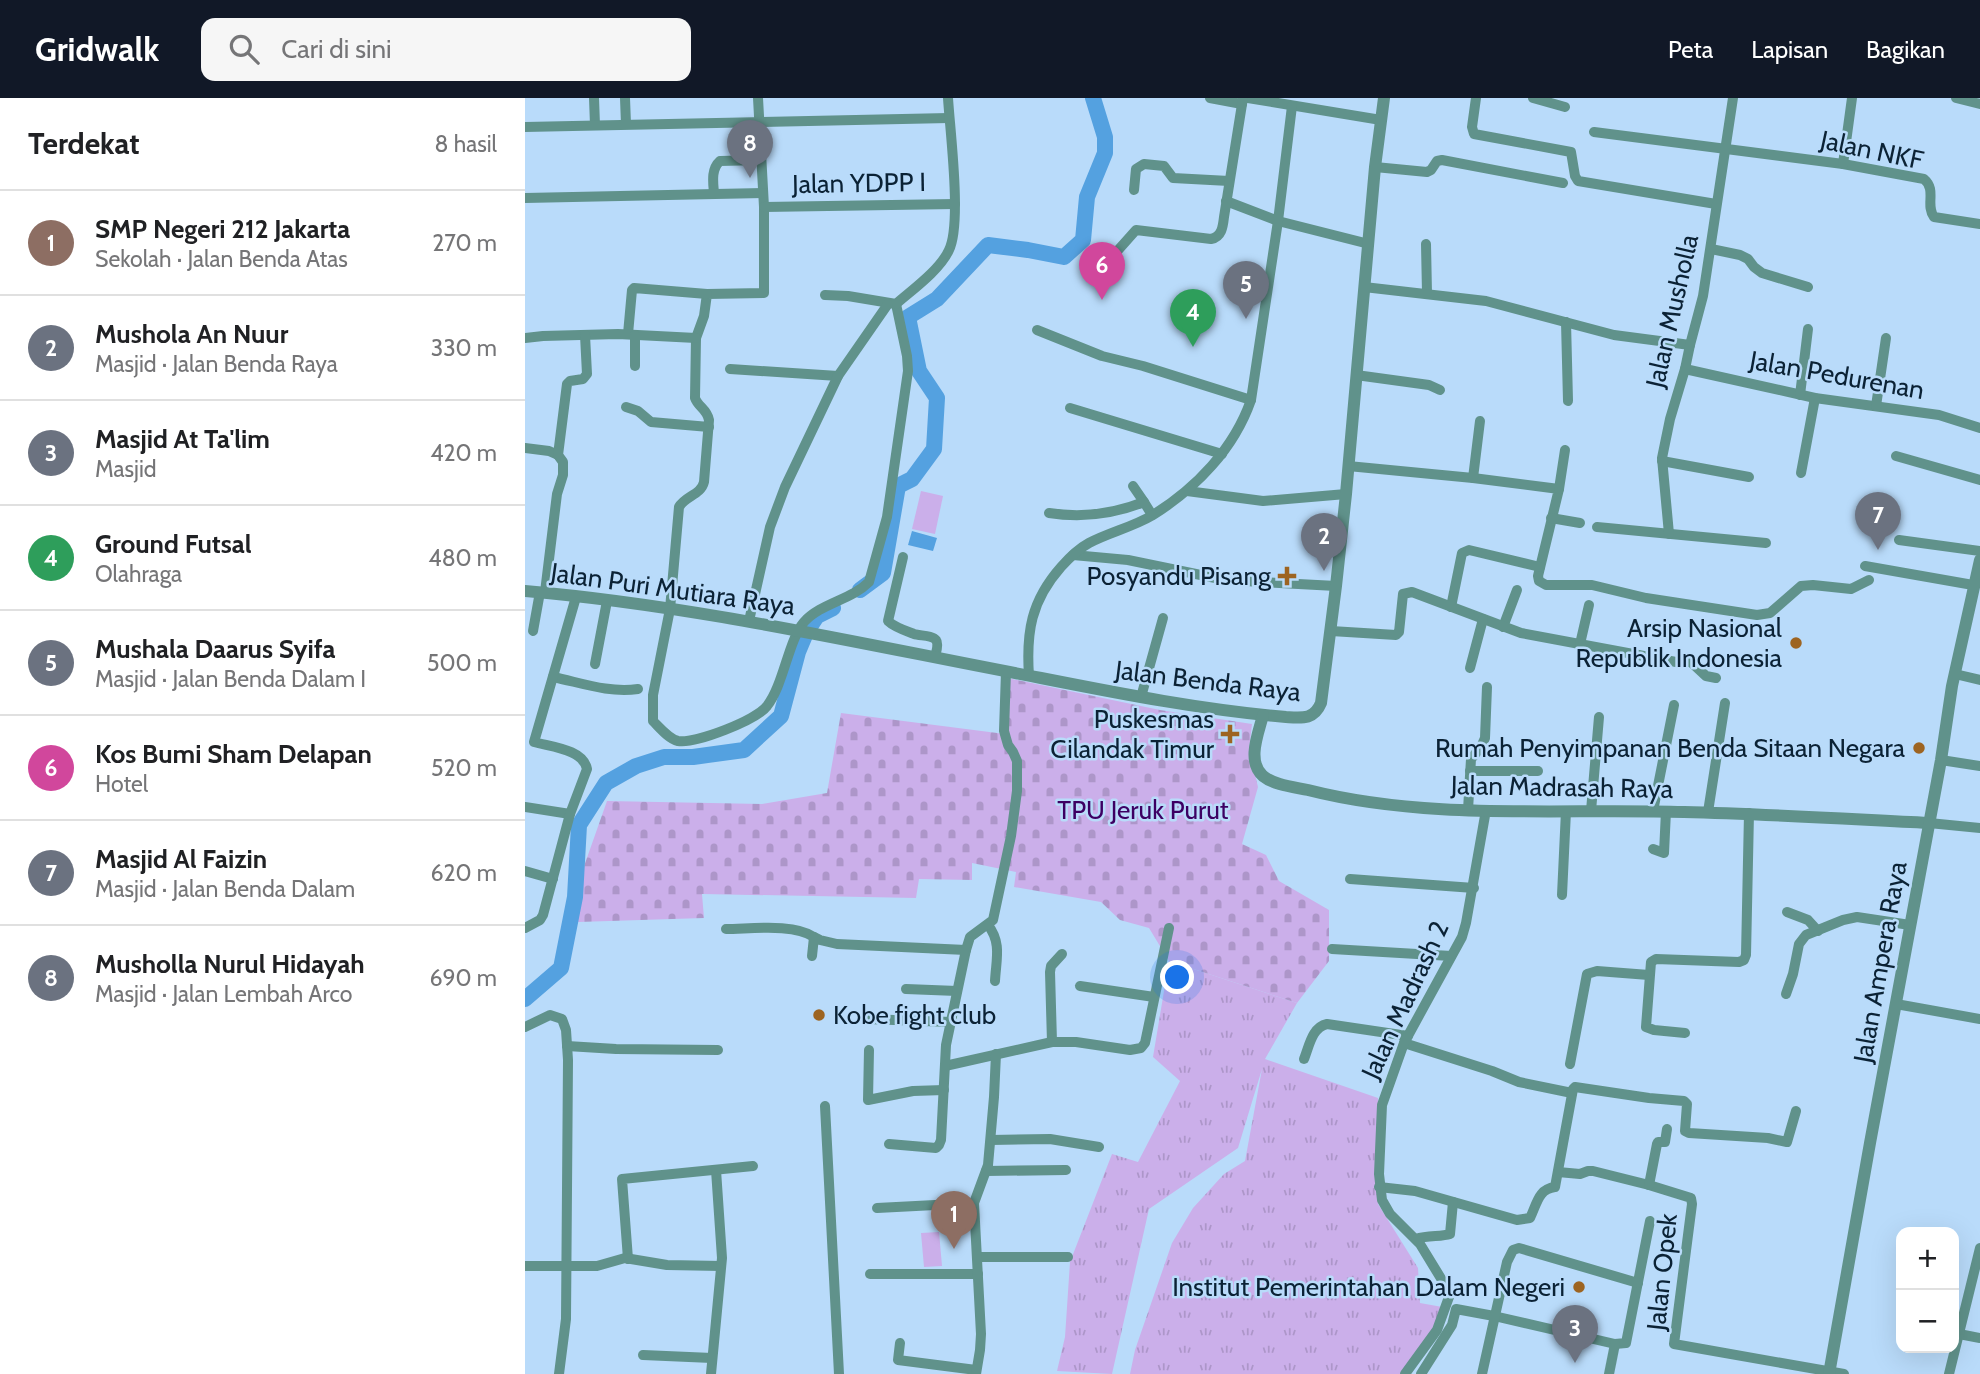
<!DOCTYPE html>
<html lang="id">
<meta charset="utf-8">
<style>
:root{--surface:#fff;--page:#f6f6f6;--text:#202124;--muted:#757577;--line:#e0e0e0;--accent:#111827}
body{margin:0;font-family:Cabin,sans-serif;background:var(--page);color:var(--text)}
.controls{position:absolute;right:21px;bottom:21px;display:grid;overflow:hidden;border-radius:14px;box-shadow:0 7px 28px #0002}
.controls button{width:63px;height:63px;display:grid;place-items:center;padding:0;border:0;border-bottom:2px solid var(--line);background:var(--surface);color:var(--text);font:35px sans-serif}
.you{position:absolute;left:653px;top:880px;width:24px;height:24px;margin:-18px;border:5px solid #fff;border-radius:50%;background:#1a73e8;box-shadow:0 0 0 10px #1a73e833}
.badge{display:grid;place-items:center;width:46px;height:46px;border-radius:50%;background:var(--accent);color:#fff;font-size:23px;font-weight:700}
.pin{position:absolute;translate:-50% -58px;filter:drop-shadow(0 2px 4px #0008)}
.pin::after{content:'';position:absolute;top:37px;width:24px;height:21px;background:inherit;clip-path:polygon(0 0,100% 0,50% 100%)}
.list{margin:0;padding:0;list-style:none}
h2{display:flex;justify-content:space-between;align-items:center;height:91px;margin:0;padding:0 28px;font-size:30px}
h2 small{font-size:23px;font-weight:400;color:var(--muted)}
.list li{display:grid;grid-template-columns:46px 1fr auto;gap:21px;align-items:center;box-sizing:border-box;height:105px;padding:0 28px;border-top:2px solid var(--line)}
.list b{display:block;font-size:26px;white-space:nowrap}
.list p{margin:0;font-size:23px;white-space:nowrap;color:var(--muted)}
.list em{font-size:23px;font-style:normal;color:var(--muted)}
.icon{flex:none;width:38px;height:38px;fill:none;stroke:currentColor;stroke-width:2;stroke-linecap:round;stroke-linejoin:round}
.map{position:relative;flex:none;width:1455px;height:1276px;overflow:hidden}
header{display:flex;align-items:center;gap:42px;box-sizing:border-box;height:98px;padding:0 35px;background:var(--accent);color:#fff}
header strong{font-size:33px}
nav{display:flex;gap:38px;margin-inline-start:auto;font-size:24px}
.search{width:490px;height:63px;background:var(--page);display:flex;align-items:center;gap:18px;box-sizing:border-box;padding:0 24px;border-radius:14px;color:var(--muted);font-size:26px}
main{display:flex}
aside{flex:1;background:var(--surface)}
.map>svg:first-child{display:block}
.grass{fill:url(#grass-tufts)}
.cemetery{fill:url(#cemetery-stones)}
.garden{fill:#cbafea}
.water{fill:#54a1e0}
.lines{fill:none;stroke-linecap:round;stroke-linejoin:round}
.river{stroke:#54a1e0;stroke-width:16}
.minor{stroke:#60928b;stroke-width:10}
.tertiary{stroke:#60928b;stroke-width:12}
.poi-dot{fill:#9d6421;stroke:#b9dbfa;stroke-width:2.5}
.labels{text-anchor:middle;stroke-width:5;stroke-linejoin:round;paint-order:stroke}
.street-label{font-size:26px;fill:#0b2235;stroke:#b9dbfa}
.poi-label{font-size:26px;fill:#0b2235;stroke:#b9dbfa;text-anchor:end}
.park-label{font-size:26px;fill:#3d0063;stroke:#b9dbfa}
</style>
<header>
<strong>Gridwalk</strong>
<div class="search"><svg class="icon" aria-label="search" viewBox="0 0 24 24"><circle cx="10" cy="10" r="6"/><path d="M15 15l6 6"/></svg>Cari di sini</div>
<nav><a>Peta</a><a>Lapisan</a><a>Bagikan</a></nav>
</header>
<main>
<aside>
<h2>Terdekat<small>8 hasil</small></h2>
<ul class="list">
<li><span class="badge" style="background:#8d6e63">1</span><div><b>SMP Negeri 212 Jakarta</b><p>Sekolah · Jalan Benda Atas</p></div><em>270 m</em></li>
<li><span class="badge" style="background:#6b7280">2</span><div><b>Mushola An Nuur</b><p>Masjid · Jalan Benda Raya</p></div><em>330 m</em></li>
<li><span class="badge" style="background:#6b7280">3</span><div><b>Masjid At Ta'lim</b><p>Masjid</p></div><em>420 m</em></li>
<li><span class="badge" style="background:#2e9e5b">4</span><div><b>Ground Futsal</b><p>Olahraga</p></div><em>480 m</em></li>
<li><span class="badge" style="background:#6b7280">5</span><div><b>Mushala Daarus Syifa</b><p>Masjid · Jalan Benda Dalam I</p></div><em>500 m</em></li>
<li><span class="badge" style="background:#d1479c">6</span><div><b>Kos Bumi Sham Delapan</b><p>Hotel</p></div><em>520 m</em></li>
<li><span class="badge" style="background:#6b7280">7</span><div><b>Masjid Al Faizin</b><p>Masjid · Jalan Benda Dalam</p></div><em>620 m</em></li>
<li><span class="badge" style="background:#6b7280">8</span><div><b>Musholla Nurul Hidayah</b><p>Masjid · Jalan Lembah Arco</p></div><em>690 m</em></li>
</ul>
</aside>
<div class="map">
<svg width="1455" height="1276" viewBox="0 0 1455 1276">
<defs>
<pattern id="grass-tufts" width="24" height="20" patternUnits="userSpaceOnUse" patternTransform="scale(1.75)"><rect width="24" height="20" fill="#cbafea"/><path d="M3 7l-1-3M5 7V3M7 7l1-3M15 17l-1-3M17 17v-4M19 17l1-3" fill="none" stroke="#ad96c9"/></pattern>
<pattern id="cemetery-stones" width="16" height="16" patternUnits="userSpaceOnUse" patternTransform="scale(1.75)"><rect width="16" height="16" fill="#cbafea"/><path d="M2 7V4a2 2 0 0 1 4 0v3zM10 15v-3a2 2 0 0 1 4 0v3z" fill="#ad96c9"/></pattern>
</defs>
<rect width="100%" height="100%" fill="#b9dbfa"/>
<!-- grass -->
<polygon class="grass" points="644,863 772,905 740,961 853,1000 853,1106 893,1170 895,1205 923,1210 877,1276 605,1276 610,1252 647,1145 668,1110 699,1076 720,1063 737,971 713,1050 624,1111 587,1276 532,1273 540,1239 545,1164 587,1056 613,1064 655,983 628,959"/>
<!-- cemetery -->
<polygon class="cemetery" points="478,579 635,612 727,626 724,652 733,689 717,746 741,757 754,783 804,812 804,863 772,905 644,863 624,830 595,822 576,804 489,789 491,774 447,765 447,782 394,781 391,800 177,796 179,820 53,824 51,791 82,703 237,706 302,695 316,615 480,636"/>
<!-- garden -->
<g class="garden">
<polygon points="396,393 418,398 410,436 387,431"/>
<polygon points="414,1134 417,1168 399,1169 396,1135"/>
</g>
<!-- water -->
<polygon class="water" points="387,433 412,440 408,453 383,447"/>
<g class="lines">
<!-- river -->
<g class="river">
<polyline points="335,492 358,475 373,388 387,381 409,351 412,300 394,273 383,219 412,201 463,147 503,152 539,159 558,142 562,99 580,55 580,39 568,0"/>
<polyline points="0,901 36,870 50,799 54,727 81,685 111,668 139,659 168,659 219,652 256,618 273,554 281,535 292,518 308,510"/>
</g>
<!-- minor -->
<g class="minor">
<polyline points="69,0 70,27"/>
<polyline points="100,0 101,26"/>
<path d="M233,0L239,109V195L182,196L179,218L171,240L170,300C173,309 182,311 184,322L179,384C176,397 160,398 154,409L145,511L128,597V623C135,630 144,641 153,643C170,646 232,622 242,608C259,586 263,543 279,524C296,505 326,502 344,484L362,419L383,273L382,258L371,206"/>
<polyline points="685,0 717,6"/>
<polyline points="723,0 856,22"/>
<polyline points="951,0 947,29 949,36 1046,54 1050,78 1053,83 1191,106"/>
<polyline points="1008,0 1040,9"/>
<polyline points="1431,0 1455,6"/>
<polyline points="0,29 424,20"/>
<path d="M1069,34L1318,66L1399,81C1412,92 1400,107 1409,119L1455,126"/>
<polyline points="1318,66 1327,0"/>
<polyline points="850,69 902,74 906,72 912,63 917,62 1038,85"/>
<polyline points="609,92 611,71 619,66 639,68 648,80 704,83"/>
<path d="M189,95C188,84 186,71 195,63L236,62"/>
<polyline points="0,100 238,95"/>
<polyline points="701,103 753,123 844,146"/>
<polyline points="239,109 430,106"/>
<polyline points="901,146 902,195"/>
<polyline points="1186,151 1215,157 1223,161 1229,169 1237,175 1283,189"/>
<path d="M586,160L611,132L686,141C697,139 698,128 699,119L718,0"/>
<polyline points="839,189 961,203 1089,237 1165,247"/>
<path d="M300,197L323,198L371,206C387,192 415,172 424,152C437,126 425,33 423,0"/>
<polyline points="1041,224 1043,303"/>
<polyline points="512,232 577,258 618,268 726,302"/>
<polyline points="103,236 107,192 109,190 182,196"/>
<polyline points="0,240 18,238 93,236 171,240"/>
<polyline points="110,268 110,237"/>
<polyline points="205,271 313,278"/>
<polyline points="1160,271 1290,300 1414,317 1455,330"/>
<polyline points="831,277 904,287 915,292"/>
<polyline points="1275,297 1283,231"/>
<polyline points="1351,308 1361,240"/>
<polyline points="101,309 113,313 126,324 184,329"/>
<polyline points="545,310 697,356"/>
<polyline points="0,350 24,353 33,357"/>
<polyline points="1371,358 1455,382"/>
<polyline points="1137,363 1224,379"/>
<polyline points="823,368 948,380 1034,391 1013,478 1014,483 1021,487 1067,487 1121,500 1232,517 1245,515 1276,488 1288,487 1326,491 1344,482"/>
<polyline points="1276,375 1290,300"/>
<polyline points="948,380 955,323"/>
<polyline points="608,388 619,404"/>
<polyline points="1034,391 1040,352"/>
<polyline points="662,393 738,403 821,396"/>
<path d="M524,415C557,420 589,416 619,404L627,417"/>
<polyline points="1026,420 1055,425"/>
<polyline points="1072,429 1241,445"/>
<polyline points="1144,436 1137,360 1145,321 1160,271 1165,247 1178,198 1208,0"/>
<polyline points="1374,442 1455,453"/>
<polyline points="548,457 603,462 700,482 811,488"/>
<path d="M378,459L363,523C369,529 381,533 389,536C395,538 407,537 411,542C414,546 411,555 410,559"/>
<polyline points="1340,468 1448,487"/>
<polyline points="20,494 32,396 38,377 38,364 33,357 42,286 45,283 58,281 62,276 60,237"/>
<polyline points="926,509 937,455 944,452 1015,469"/>
<polyline points="224,523 245,429 260,389 313,278 363,206"/>
<polyline points="978,529 992,492"/>
<polyline points="8,533 15,494"/>
<polyline points="806,533 871,537 874,534 878,496 887,494 996,535 1151,564 1166,564 1181,578 1191,580"/>
<polyline points="1055,546 1064,507"/>
<polyline points="70,566 82,503"/>
<polyline points="945,570 958,521"/>
<polyline points="1430,576 1455,582"/>
<path d="M504,578C501,534 506,503 536,469C544,460 553,451 564,445C585,434 608,429 628,417C671,390 709,351 726,302L753,123L767,8"/>
<path d="M28,579C57,585 83,595 113,591"/>
<polyline points="616,599 638,520"/>
<polyline points="1416,662 1455,668"/>
<polyline points="945,673 1013,673"/>
<polyline points="0,709 45,716"/>
<polyline points="943,712 946,661 956,649 960,640 962,589"/>
<polyline points="1066,713 1074,619"/>
<polyline points="1128,713 1149,607"/>
<polyline points="1183,714 1200,605"/>
<polyline points="1404,725 1455,730"/>
<polyline points="1128,751 1139,755 1141,713"/>
<polyline points="0,773 28,781"/>
<polyline points="825,781 949,790"/>
<polyline points="1037,797 1041,713"/>
<polyline points="1262,814 1283,822 1293,833"/>
<path d="M463,827C477,845 471,862 470,883"/>
<path d="M0,830L15,822L18,817L45,716L62,671C58,651 26,649 9,644L51,499"/>
<path d="M201,831C225,831 269,825 289,839"/>
<polyline points="807,851 926,858"/>
<polyline points="287,858 289,839 295,842 312,846 441,852"/>
<polyline points="555,888 629,899"/>
<polyline points="381,891 432,893"/>
<polyline points="1261,896 1268,876 1274,846 1281,837 1318,822 1332,819 1385,827"/>
<polyline points="1371,906 1455,921"/>
<polyline points="341,921 426,924"/>
<polyline points="0,929 25,917 37,921 41,932 43,962 41,1221 34,1276"/>
<polyline points="1160,935 1129,932 1121,929 1126,864 1131,861 1214,864 1219,862 1221,857 1224,715"/>
<polyline points="527,944 525,874 526,868 537,856"/>
<polyline points="879,945 967,973 994,984 1047,995"/>
<polyline points="42,948 91,951 193,952"/>
<polyline points="344,952 343,1002 388,993 419,992"/>
<path d="M779,961C784,949 787,929 802,926L883,938"/>
<polyline points="1045,966 1062,876 1072,873 1124,877"/>
<polyline points="420,968 527,944 551,944 605,952 616,950 620,945 644,830"/>
<polyline points="300,1008 314,1276"/>
<polyline points="466,1042 525,1041 574,1049"/>
<polyline points="364,1046 411,1050 414,1047 416,1042 421,947 441,852 445,839 468,822 486,738 492,693 492,663 488,654 483,647 479,633 481,574"/>
<polyline points="461,1073 541,1072"/>
<polyline points="1033,1074 1055,1076 1063,1073 1068,1073 1124,1087 1166,1100 1167,1106 1149,1246 1319,1276"/>
<polyline points="1124,1087 1132,1046 1133,1044 1140,1044 1142,1031"/>
<path d="M854,1089L890,1093L992,1122L1005,1120C1012,1106 1013,1091 1030,1089L1048,991L1050,989L1124,1000L1159,1003L1162,1006L1160,1033L1164,1035L1243,1040L1262,1044L1271,1013"/>
<polyline points="352,1110 449,1105"/>
<path d="M891,1141C903,1137 916,1139 925,1136L928,1104"/>
<polyline points="452,1159 543,1159"/>
<polyline points="103,1161 97,1081 228,1068"/>
<polyline points="0,1168 72,1168 100,1160 142,1167 196,1168"/>
<polyline points="345,1176 453,1176"/>
<polyline points="1434,1236 1455,1240"/>
<polyline points="375,1245 373,1262 451,1272"/>
<polyline points="118,1257 187,1260"/>
<polyline points="186,1276 197,1160 191,1072"/>
<polyline points="451,1276 455,1252 456,1236 449,1105 463,1067 469,999 471,956"/>
<polyline points="880,1276 912,1232 924,1199 920,1187 895,1146 865,1116 857,1102 854,1076 857,1007 879,945 937,839 941,825 961,712"/>
<polyline points="896,1276 927,1227 931,1211 969,1218 1090,1246 1101,1245 1125,1123"/>
<polyline points="957,1276 982,1164 988,1152 994,1150 1113,1185"/>
<polyline points="1084,1276 1090,1246"/>
<polyline points="1424,1276 1455,1150"/>
</g>
<!-- tertiary -->
<g class="tertiary">
<path d="M0,493C174,508 345,548 516,580C597,596 679,612 761,619C777,620 789,622 796,605L811,488L821,396L850,69L859,0"/>
<path d="M738,617C734,634 721,663 738,678C749,687 769,689 783,692C905,723 1035,710 1159,714C1241,716 1322,721 1404,725"/>
<polyline points="1304,1276 1345,1045 1416,662 1427,588 1455,462"/>
</g>
</g>
<!-- markers -->
<g class="poi-dot">
<path d="M758.5 467.5h7v7h7v7h-7v7h-7v-7h-7v-7h7z"/>
<circle cx="1271" cy="545" r="7"/>
<path d="M701.5 625.5h7v7h7v7h-7v7h-7v-7h-7v-7h7z"/>
<circle cx="1394" cy="650" r="7"/>
<circle cx="294" cy="917" r="7"/>
<circle cx="1054" cy="1189" r="7"/>
</g>
<g class="labels">
<!-- street labels -->
<g class="street-label">
<text transform="translate(1347 52) rotate(12)" y="9">Jalan NKF</text>
<text transform="translate(334 85) rotate(-1)" y="9">Jalan YDPP I</text>
<text transform="translate(1147 213) rotate(-77)" y="9">Jalan Musholla</text>
<text transform="translate(1312 277) rotate(10)" y="9">Jalan Pedurenan</text>
<text transform="translate(148 491) rotate(8)" y="9">Jalan Puri Mutiara Raya</text>
<text transform="translate(683 583) rotate(7)" y="9">Jalan Benda Raya</text>
<text transform="translate(1037 689) rotate(1)" y="9">Jalan Madrasah Raya</text>
<text transform="translate(1355 864) rotate(-80)" y="9">Jalan Ampera Raya</text>
<text transform="translate(880 902) rotate(-65)" y="9">Jalan Madrash 2</text>
<text transform="translate(1137 1174) rotate(-84)" y="9">Jalan Opek</text>
</g>
<!-- poi labels -->
<g class="poi-label">
<text x="746" y="487">Posyandu Pisang</text>
<text x="1257" y="539">Arsip Nasional<tspan x="1257" dy="30">Republik Indonesia</tspan></text>
<text x="689" y="630">Puskesmas<tspan x="689" dy="30">Cilandak Timur</tspan></text>
<text x="1380" y="659">Rumah Penyimpanan Benda Sitaan Negara</text>
<text x="308" y="926" text-anchor="start">Kobe fight club</text>
<text x="1040" y="1198">Institut Pemerintahan Dalam Negeri</text>
</g>
<!-- park labels -->
<g class="park-label">
<text x="618" y="721">TPU Jeruk Purut</text>
</g>
</g>
</svg>
<div class="controls">
<button>+</button>
<button>−</button>
</div>
<div class="you"></div>
<div class="pin badge" style="left:429px;top:1151px;background:#8d6e63">1</div>
<div class="pin badge" style="left:799px;top:473px;background:#6b7280">2</div>
<div class="pin badge" style="left:1050px;top:1265px;background:#6b7280">3</div>
<div class="pin badge" style="left:668px;top:249px;background:#2e9e5b">4</div>
<div class="pin badge" style="left:721px;top:221px;background:#6b7280">5</div>
<div class="pin badge" style="left:577px;top:202px;background:#d1479c">6</div>
<div class="pin badge" style="left:1353px;top:452px;background:#6b7280">7</div>
<div class="pin badge" style="left:225px;top:80px;background:#6b7280">8</div>
</div>
</main>
